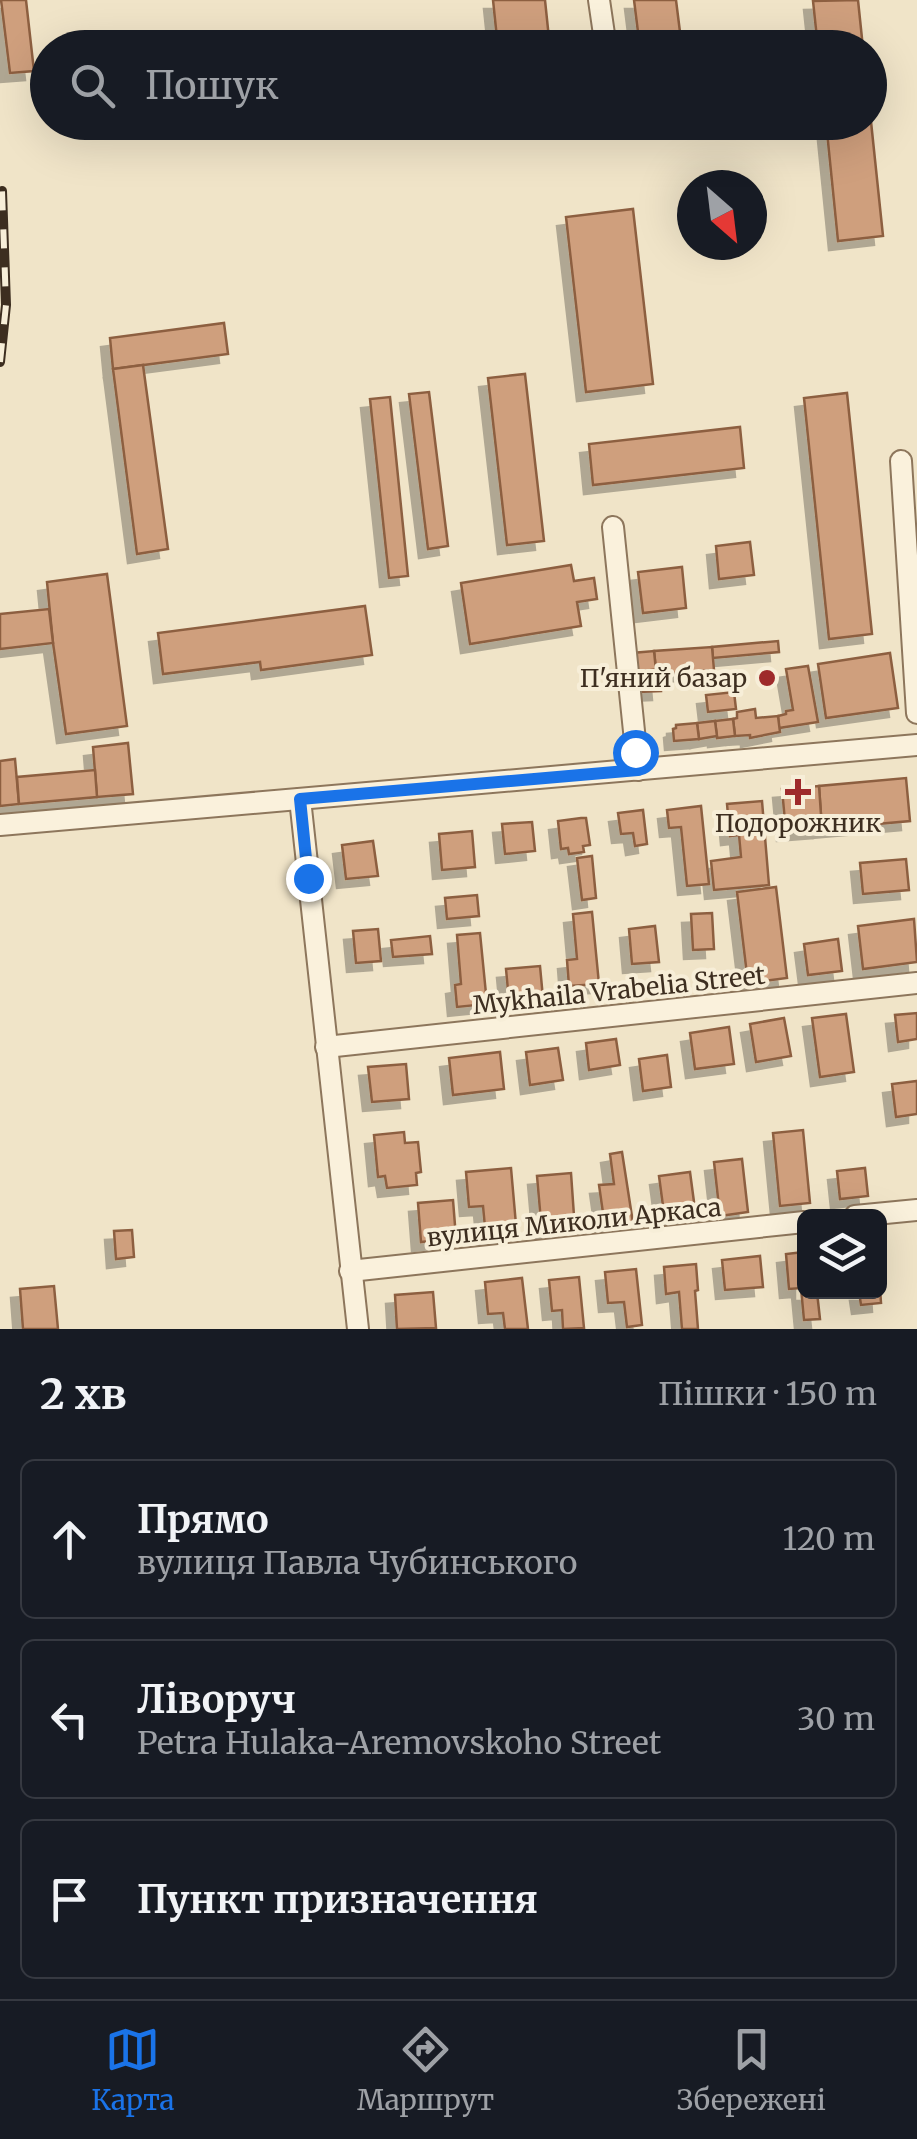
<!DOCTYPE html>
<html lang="uk">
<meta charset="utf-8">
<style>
:root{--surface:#171b24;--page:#20242c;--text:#f1f3f6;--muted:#9ea1a6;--line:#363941;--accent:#1a73e8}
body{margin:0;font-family:Merriweather,serif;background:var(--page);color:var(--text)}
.controls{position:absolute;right:30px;bottom:30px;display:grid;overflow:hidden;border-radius:15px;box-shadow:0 10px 40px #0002}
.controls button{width:90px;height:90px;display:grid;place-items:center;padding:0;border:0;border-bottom:2px solid var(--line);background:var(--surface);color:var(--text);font:50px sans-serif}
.compass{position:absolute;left:677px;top:170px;width:90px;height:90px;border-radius:50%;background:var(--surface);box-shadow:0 10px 40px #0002;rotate:152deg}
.stop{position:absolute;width:30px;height:30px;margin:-22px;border:8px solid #1a73e8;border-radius:50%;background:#fff}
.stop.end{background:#1a73e8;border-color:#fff;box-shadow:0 2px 10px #0008}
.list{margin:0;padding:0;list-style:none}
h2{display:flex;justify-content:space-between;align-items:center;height:130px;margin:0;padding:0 40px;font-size:42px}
h2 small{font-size:32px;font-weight:400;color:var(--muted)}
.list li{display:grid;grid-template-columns:65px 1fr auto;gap:30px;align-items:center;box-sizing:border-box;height:160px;margin:0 20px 20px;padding:0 20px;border:2px solid var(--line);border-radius:15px}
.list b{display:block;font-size:38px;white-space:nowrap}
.list p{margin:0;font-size:32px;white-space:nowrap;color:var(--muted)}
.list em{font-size:32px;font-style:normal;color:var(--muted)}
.icon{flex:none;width:55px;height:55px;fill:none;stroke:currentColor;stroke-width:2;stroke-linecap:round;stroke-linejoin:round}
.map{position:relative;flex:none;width:917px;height:1329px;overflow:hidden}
.search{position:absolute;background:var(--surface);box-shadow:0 10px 40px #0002;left:30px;right:30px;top:30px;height:110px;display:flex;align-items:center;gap:25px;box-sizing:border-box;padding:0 35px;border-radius:55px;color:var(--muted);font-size:38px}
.sheet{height:670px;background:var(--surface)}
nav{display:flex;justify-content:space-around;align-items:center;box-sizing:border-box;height:140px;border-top:2px solid var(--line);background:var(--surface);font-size:28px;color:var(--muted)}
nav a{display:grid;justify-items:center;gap:5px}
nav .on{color:var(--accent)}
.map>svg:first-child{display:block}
.building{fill:#cf9f7d;stroke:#8d5f41;stroke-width:2.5;filter:url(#shadow)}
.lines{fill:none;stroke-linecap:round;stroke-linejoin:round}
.street-casing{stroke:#8d765c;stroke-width:24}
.street{stroke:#faf1dc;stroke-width:20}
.rail-casing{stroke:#3d2e20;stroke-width:10}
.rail{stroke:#f7eed8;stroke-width:6;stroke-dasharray:19;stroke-linecap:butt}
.route{stroke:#1a73e8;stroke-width:12}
.poi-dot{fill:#9e2a2b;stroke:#f7eed8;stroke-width:4}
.labels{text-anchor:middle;stroke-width:8;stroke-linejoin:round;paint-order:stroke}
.poi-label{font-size:25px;fill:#3d2e20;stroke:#f7eed8;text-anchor:end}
.street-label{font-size:25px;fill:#3d2e20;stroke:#f7eed8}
</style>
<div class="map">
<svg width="917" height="1329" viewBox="0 0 917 1329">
<defs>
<filter id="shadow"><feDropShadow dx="-9" dy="9" stdDeviation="0" flood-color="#0004"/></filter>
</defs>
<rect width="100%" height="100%" fill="#f0e4c8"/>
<!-- building -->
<g class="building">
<polygon points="1,0 26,0 34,71 10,73"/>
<polygon points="493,0 545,0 550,48 498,48"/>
<polygon points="634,0 676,0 682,48 640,48"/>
<polygon points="858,0 863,48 818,48 813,1"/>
<polygon points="496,33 498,48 453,48 452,37"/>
<polygon points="870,112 883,236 838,241 826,122 870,122"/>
<polygon points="633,209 653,384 586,392 566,217"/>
<polygon points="224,323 228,354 113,369 110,338"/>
<polygon points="143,365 168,549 137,554 113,369"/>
<polygon points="525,374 544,541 507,545 488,378"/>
<polygon points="429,392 448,546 428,549 409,394"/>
<polygon points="847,393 872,634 829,639 804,398"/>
<polygon points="390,397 408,576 389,578 370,399"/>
<polygon points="740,427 744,468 593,485 589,444"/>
<polygon points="750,542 754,575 719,579 716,546"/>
<polygon points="571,565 574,581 594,578 597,599 577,602 581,626 470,644 461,583"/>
<polygon points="682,567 686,608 643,613 638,572"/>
<polygon points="107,574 127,726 66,734 53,643 47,582"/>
<polygon points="365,606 372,655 261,670 260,662 163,674 158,633"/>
<polygon points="49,609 53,643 0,649 0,614"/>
<polygon points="778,641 779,652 713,658 712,647"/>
<polygon points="712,647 714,670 660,674 659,669 656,670 654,651"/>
<polygon points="654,651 656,670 633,672 632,653"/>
<polygon points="890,653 898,708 826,718 818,664"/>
<polygon points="808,666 818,722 779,728 778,716 786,714 786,711 793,710 786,669"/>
<polygon points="659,669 661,691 639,692 637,672"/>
<polygon points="734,692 736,709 708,712 706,695"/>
<polygon points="755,709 756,718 778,716 780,732 750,738 750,735 735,736 733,719 737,718 737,712"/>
<polygon points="733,719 735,736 717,738 715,721"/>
<polygon points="715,721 717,736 699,739 697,723"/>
<polygon points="697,723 699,739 674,741 673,729 676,728 676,725"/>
<polygon points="128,743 133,794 97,797 93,747"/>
<polygon points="15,759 19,804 0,806 0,761"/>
<polygon points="95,770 97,797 19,804 17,777"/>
<polygon points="906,778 910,821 822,829 819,786"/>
<polygon points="819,786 822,829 786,832 782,789"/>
<polygon points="762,801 769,885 714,890 711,861 741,857 739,835 730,836 727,804"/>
<polygon points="701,806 709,884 687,886 681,827 669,828 667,810"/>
<polygon points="643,810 647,844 635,846 633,833 621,834 618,813"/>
<polygon points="581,818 586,818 590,845 583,846 584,852 569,854 568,848 561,849 558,821"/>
<polygon points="532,822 535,851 505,854 502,824"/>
<polygon points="472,831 475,867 442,870 439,834"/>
<polygon points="373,841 378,876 346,879 342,845"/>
<polygon points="592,856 596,898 582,900 577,858"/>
<polygon points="906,859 909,890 863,894 860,863"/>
<polygon points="776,887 787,978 748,983 737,892"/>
<polygon points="477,895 479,916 447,919 445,898"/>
<polygon points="592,912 599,984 569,986 567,960 577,959 573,914"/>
<polygon points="712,913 714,949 693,950 691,914"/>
<polygon points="914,919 917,962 863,969 858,926"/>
<polygon points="655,926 659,962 632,964 629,929"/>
<polygon points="378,929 381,961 356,963 353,931"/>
<polygon points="480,933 487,1004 457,1007 455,985 461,984 457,935"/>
<polygon points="430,936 432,954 393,957 391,940"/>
<polygon points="838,939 842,971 808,975 804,944"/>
<polygon points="540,966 543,998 509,1001 506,969"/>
<polygon points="917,1013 917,1039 898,1042 895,1015"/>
<polygon points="846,1014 854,1072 820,1077 812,1018"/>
<polygon points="784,1018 791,1056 756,1062 750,1024"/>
<polygon points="729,1027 734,1064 695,1069 690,1033"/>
<polygon points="616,1039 620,1065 589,1070 586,1043"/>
<polygon points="558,1048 563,1080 530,1085 526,1052"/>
<polygon points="500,1052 504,1089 453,1095 449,1058"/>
<polygon points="667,1055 671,1087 643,1091 639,1059"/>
<polygon points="406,1064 409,1099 372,1102 368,1067"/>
<polygon points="917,1081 917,1114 896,1117 892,1084"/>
<polygon points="803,1130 810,1203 780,1206 773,1133"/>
<polygon points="404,1132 405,1143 418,1142 421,1172 416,1173 417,1185 387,1188 385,1176 378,1177 374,1135"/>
<polygon points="622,1152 633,1223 605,1227 599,1185 614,1184 610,1154"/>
<polygon points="742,1159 748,1212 720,1216 714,1162"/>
<polygon points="511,1168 517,1236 486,1238 483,1206 469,1207 466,1172"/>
<polygon points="865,1168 868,1196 840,1199 837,1171"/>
<polygon points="690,1172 696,1217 665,1221 659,1176"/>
<polygon points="571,1173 575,1230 542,1233 537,1176"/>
<polygon points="453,1200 456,1238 421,1242 418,1203"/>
<polygon points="132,1230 134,1257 116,1259 114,1231"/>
<polygon points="804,1252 804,1292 817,1292 820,1319 804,1320 801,1288 789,1289 786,1254"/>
<polygon points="760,1256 763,1287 725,1290 722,1260"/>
<polygon points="696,1264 698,1290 695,1291 698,1329 682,1329 679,1292 666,1294 664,1267"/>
<polygon points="636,1269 642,1325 627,1327 624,1302 608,1303 605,1272"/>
<polygon points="579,1277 584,1328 563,1329 562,1310 552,1311 549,1280"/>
<polygon points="522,1278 528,1329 505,1329 503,1313 488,1314 485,1282"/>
<polygon points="54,1286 58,1329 23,1329 20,1289"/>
<polygon points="880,1288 881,1303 861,1305 859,1292 880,1292"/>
<polygon points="433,1292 436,1328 397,1329 395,1295"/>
</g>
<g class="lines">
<!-- street casing -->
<g class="street-casing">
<g id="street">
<polyline points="599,0 606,48"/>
<polyline points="901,461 917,713"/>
<polyline points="613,527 638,770"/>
<polyline points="300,799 358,1329"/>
<polyline points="0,825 917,745"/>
<polyline points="326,1047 917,983"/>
<polyline points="855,1216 917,1210"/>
<polyline points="350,1271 804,1222"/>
</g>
</g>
<!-- street -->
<use href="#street" class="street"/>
<!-- rail casing -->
<g class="rail-casing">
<polyline id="rail" points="0,362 6,305 2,191"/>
</g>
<!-- rail -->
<use href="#rail" class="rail"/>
</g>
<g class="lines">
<!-- route -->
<polyline class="route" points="308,878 300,799 638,770 635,752"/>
</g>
<!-- markers -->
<g class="poi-dot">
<circle cx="767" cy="678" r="10"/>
<path d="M793 777h10v10h10v10h-10v10h-10v-10h-10v-10h10z"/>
</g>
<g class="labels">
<!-- poi labels -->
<g class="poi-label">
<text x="747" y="687">П'яний базар</text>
<text x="798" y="832" text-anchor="middle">Подорожник</text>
</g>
<!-- street labels -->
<g class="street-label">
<text transform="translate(619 990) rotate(-6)" y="9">Mykhaila Vrabelia Street</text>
<text transform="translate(574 1222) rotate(-6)" y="9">вулиця Миколи Аркаса</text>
</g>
</g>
</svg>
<div class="controls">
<button><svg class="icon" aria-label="layers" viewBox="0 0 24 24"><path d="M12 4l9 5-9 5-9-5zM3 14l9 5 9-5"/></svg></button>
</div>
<svg class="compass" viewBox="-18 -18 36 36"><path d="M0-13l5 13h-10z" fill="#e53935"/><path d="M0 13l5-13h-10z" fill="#9ea1a6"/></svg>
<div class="stop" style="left:635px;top:752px"></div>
<div class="stop end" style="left:308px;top:878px"></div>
<div class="search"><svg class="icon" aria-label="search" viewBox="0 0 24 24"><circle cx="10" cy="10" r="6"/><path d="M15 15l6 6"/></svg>Пошук</div>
</div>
<section class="sheet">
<h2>2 хв<small>Пішки · 150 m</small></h2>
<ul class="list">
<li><svg class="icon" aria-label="ahead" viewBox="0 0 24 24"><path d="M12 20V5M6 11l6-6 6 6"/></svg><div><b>Прямо</b><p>вулиця Павла Чубинського</p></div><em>120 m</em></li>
<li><svg class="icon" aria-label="left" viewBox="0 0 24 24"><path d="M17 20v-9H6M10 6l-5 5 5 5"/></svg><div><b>Ліворуч</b><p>Petra Hulaka-Aremovskoho Street</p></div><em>30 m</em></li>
<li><svg class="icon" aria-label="arrive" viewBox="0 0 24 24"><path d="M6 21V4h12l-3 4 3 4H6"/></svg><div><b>Пункт призначення</b></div></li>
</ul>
</section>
<nav>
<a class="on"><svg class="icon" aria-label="map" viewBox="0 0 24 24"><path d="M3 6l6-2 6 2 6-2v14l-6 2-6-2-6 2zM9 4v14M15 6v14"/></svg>Карта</a>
<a><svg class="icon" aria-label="directions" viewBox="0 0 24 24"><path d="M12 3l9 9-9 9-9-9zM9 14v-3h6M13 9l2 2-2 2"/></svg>Маршрут</a>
<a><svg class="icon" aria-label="saved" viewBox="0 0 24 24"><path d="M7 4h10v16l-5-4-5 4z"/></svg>Збережені</a>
</nav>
